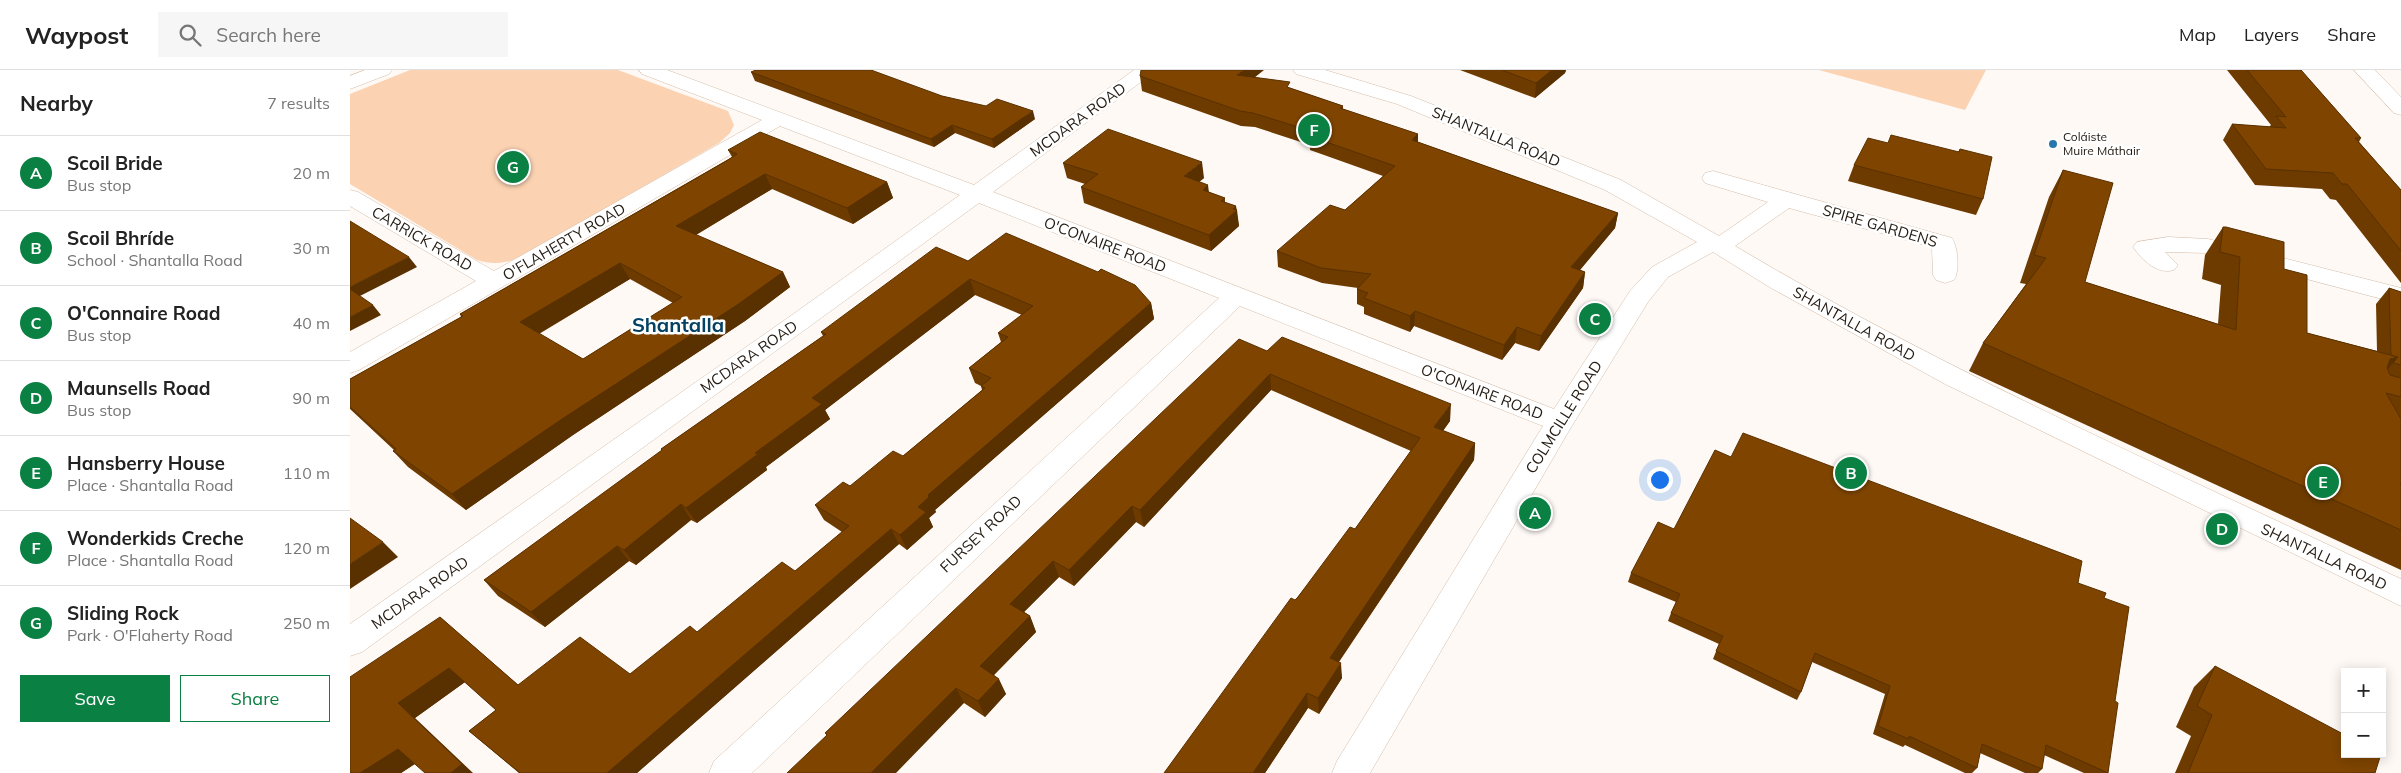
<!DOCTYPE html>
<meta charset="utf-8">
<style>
:root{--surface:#fff;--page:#f6f6f6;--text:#222;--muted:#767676;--line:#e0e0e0;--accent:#0b8043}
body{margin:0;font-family:Mulish,sans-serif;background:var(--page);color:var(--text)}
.controls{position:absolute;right:15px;bottom:15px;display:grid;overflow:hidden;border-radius:0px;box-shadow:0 2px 12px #0003}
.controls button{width:45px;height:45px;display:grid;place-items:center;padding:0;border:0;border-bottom:1px solid var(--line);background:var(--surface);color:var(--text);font:25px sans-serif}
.you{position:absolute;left:1309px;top:409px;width:18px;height:18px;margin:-12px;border:4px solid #fff;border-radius:50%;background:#1a73e8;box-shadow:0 0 0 8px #1a73e833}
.badge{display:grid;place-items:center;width:32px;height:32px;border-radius:50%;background:var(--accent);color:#fff;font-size:16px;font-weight:700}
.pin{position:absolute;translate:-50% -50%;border:2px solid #fff;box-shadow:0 1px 5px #0006}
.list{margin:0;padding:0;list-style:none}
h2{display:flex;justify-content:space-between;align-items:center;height:65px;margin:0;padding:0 20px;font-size:21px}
h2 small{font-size:16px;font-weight:400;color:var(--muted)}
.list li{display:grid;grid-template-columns:32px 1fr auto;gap:15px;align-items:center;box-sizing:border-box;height:75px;padding:0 20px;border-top:1px solid var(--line)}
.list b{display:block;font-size:19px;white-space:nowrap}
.list p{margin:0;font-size:16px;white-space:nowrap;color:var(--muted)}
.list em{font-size:16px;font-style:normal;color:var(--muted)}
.actions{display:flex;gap:10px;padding:15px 20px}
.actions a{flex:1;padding:11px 0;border:1px solid var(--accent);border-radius:0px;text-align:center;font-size:18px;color:var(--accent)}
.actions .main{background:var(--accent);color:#fff}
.icon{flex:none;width:28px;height:28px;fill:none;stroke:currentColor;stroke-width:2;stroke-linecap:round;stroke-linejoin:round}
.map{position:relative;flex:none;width:2051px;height:703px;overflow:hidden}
header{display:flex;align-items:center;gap:30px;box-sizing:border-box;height:70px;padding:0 25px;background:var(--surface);border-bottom:1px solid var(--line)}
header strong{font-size:24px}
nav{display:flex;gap:28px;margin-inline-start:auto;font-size:18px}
.search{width:350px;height:45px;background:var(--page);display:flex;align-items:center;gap:12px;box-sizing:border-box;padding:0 18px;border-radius:0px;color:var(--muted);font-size:19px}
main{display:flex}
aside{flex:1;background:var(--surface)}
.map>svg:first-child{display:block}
.green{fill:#fcd3b2}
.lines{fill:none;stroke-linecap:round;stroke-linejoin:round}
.minor-casing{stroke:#d4bca8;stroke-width:1}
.minor{fill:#fff;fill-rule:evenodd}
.wall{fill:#6d3b00;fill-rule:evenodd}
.shaded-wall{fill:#593000}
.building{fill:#7f4500;stroke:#593000;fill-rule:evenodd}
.poi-dot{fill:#2878aa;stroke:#fff;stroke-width:2}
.labels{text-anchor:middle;stroke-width:5;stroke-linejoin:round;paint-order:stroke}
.far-poi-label{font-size:12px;fill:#231a12;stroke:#fff;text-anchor:start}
.street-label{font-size:15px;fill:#231a12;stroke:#fff}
.district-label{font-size:20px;font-weight:bold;fill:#044162;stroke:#fff}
</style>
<header>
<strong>Waypost</strong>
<div class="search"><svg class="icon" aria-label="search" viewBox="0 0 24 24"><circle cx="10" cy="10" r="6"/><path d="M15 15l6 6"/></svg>Search here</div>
<nav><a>Map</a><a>Layers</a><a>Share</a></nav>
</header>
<main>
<aside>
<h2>Nearby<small>7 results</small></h2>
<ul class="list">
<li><span class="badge">A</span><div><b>Scoil Bride</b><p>Bus stop</p></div><em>20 m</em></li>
<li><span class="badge">B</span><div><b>Scoil Bhríde</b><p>School · Shantalla Road</p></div><em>30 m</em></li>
<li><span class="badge">C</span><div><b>O'Connaire Road</b><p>Bus stop</p></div><em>40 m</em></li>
<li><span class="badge">D</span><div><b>Maunsells Road</b><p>Bus stop</p></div><em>90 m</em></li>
<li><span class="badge">E</span><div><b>Hansberry House</b><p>Place · Shantalla Road</p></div><em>110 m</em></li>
<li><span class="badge">F</span><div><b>Wonderkids Creche</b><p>Place · Shantalla Road</p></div><em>120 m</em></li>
<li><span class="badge">G</span><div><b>Sliding Rock</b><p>Park · O'Flaherty Road</p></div><em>250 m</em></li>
</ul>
<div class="actions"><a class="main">Save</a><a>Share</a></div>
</aside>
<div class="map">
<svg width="2051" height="703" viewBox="0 0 2051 703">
<rect width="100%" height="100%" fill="#fef9f5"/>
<!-- green -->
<g class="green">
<path d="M60,0H268L378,41L384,55L380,63L369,73L168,189C152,193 142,195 127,190L0,114V24Z"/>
<polygon points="1469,0 1636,0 1615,40"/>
</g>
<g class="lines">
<!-- minor casing -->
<g class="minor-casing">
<g id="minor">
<polygon points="15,0 42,0 39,4 0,19 0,6"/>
<path d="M289,0H317L624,115L784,0H807L643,122L1204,339L1280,221L1302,197L1347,172L1255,120L1047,34L946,4L943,0H975L1061,26L1271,110L1369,166L1418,132L1355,113L1352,108L1355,103L1363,101L1602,168C1608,177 1610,201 1604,210L1595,213L1586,210L1583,205L1582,177L1439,138L1385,176C1598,303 1827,403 2051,509V536L1595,314L1421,218L1363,182L1318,207L1298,232L1220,359L1020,703H982L987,691L1193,356L890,236L402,703H359L364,691L869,228L629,133L12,582L0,586V554L442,245L610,125L430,56L9,300L0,303V282L126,211L0,136V120L8,122L144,201L412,50L292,4Z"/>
<polygon points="2004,0 2025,0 2051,27 2051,45 2044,43"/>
<path d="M1818,167L1858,169L2051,218V234L1858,183L1815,182L1828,195L1824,200C1808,205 1793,191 1783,177L1787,172Z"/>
</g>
</g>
<!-- minor -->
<use href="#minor" class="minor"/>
</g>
<!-- wall -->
<g class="wall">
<polygon points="1110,0 1216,0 1215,3 1185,28"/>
<polygon points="1877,0 1951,0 2011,68 2009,72 2051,120 2051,213 1986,130 1980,129 1972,119 1905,115 1873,70 1882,54 1919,57 1921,55"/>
<polygon points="401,2 592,26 685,49 644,78 605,63 584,77 405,11"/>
<polygon points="790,6 904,8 940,18 993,36 993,39 1068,72 1268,143 1265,158 1230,200 1235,202 1233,218 1189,281 1165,273 1152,290 1064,256 1060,262 1014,244 1014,237 1007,234 1007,219 1008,218 972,213 928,197 927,181 995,140 1033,106 960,80 960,75 905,57 891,56 792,21"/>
<polygon points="1538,73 1608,82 1610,79 1633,129 1626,145 1498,111 1504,95"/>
<path d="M378,80L537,112L543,128L503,154L422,119L346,165L433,202L440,217L395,251L223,365L116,440L58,397L43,381L44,380L0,339V309L111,247L110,244L382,87ZM280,209L323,233L233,289L189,264Z"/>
<polygon points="713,93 854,108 849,112 859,122 875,128 875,132 886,140 889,156 861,181 734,133 731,117 735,114 717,108"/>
<polygon points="1713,100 1735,212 1868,254 1871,215 1852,209 1855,185 1873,157 1934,199 1957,263 2027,281 2026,234 2039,218 2051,222 2051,500 1619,301 1633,273 1676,214 1670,213 1699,127"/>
<polygon points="618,191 801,233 804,249 585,440 586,442 579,448 583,457 557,480 549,474 287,703 169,703 119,661 146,640 115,612 65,648 65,694 51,703 0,703 90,547 168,615 280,604 445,501 492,462 474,450 465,435 500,416 553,386 632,320 631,316 625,313 619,298 651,272 648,263 672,245 625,225 475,340 480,349 416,397 417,400 347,453 341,450 286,495 279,491 195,557 148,526 134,510 312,381 311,379 473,266 471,262"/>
<polygon points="917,281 1100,351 1093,361 1125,373 1124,390 989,592 992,608 969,644 958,638 915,703 814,703 945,530 1005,459 1061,381 921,320 794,457 786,452 724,516 709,507 674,542 680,546 686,562 644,605 656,624 635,647 614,633 477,665 475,663"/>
<polygon points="1381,387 1728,513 1754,528 1765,631 1758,703 1734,703 1694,685 1692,699 1688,703 1675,703 1630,683 1627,698 1622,703 1615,703 1555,675 1553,677 1523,664 1535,624 1462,592 1451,622 1447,630 1363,589 1369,574 1318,551 1321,543 1326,532 1278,512 1281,503 1324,459"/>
<polygon points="1865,596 2025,703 1825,703 1841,666 1826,657 1844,617"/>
</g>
<!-- shaded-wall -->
<g class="shaded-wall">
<polygon points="894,0 914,0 889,20 887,5"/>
<polygon points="1202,0 1216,0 1215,3 1185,28 1186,13"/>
<polygon points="683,41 685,49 644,78 642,69"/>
<polygon points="602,55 605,63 584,77 581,69"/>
<polygon points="1068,64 1068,79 1062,70"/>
<polygon points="852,92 854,108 836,122 834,106"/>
<polygon points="415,104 422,119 334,172 326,156"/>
<polygon points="537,112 543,128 503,154 497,138"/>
<polygon points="858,115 860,131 853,120"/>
<polygon points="886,136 887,141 887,140 889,156 861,181 859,165"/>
<polygon points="1268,143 1265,158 1219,213 1221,197"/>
<polygon points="59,187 67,197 6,228 0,220 0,217"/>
<polygon points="270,193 280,209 181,268 170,252"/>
<polygon points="433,202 440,217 395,251 223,365 116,440 102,424 212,349"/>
<polygon points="1235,202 1233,218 1189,281 1191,266"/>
<polygon points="620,209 625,225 475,340 480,349 416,397 417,400 347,453 336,438 405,383 462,328"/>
<polygon points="801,233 804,249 585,440 586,442 579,448 583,457 557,480 550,465 568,437 578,425"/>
<polygon points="23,235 31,245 0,261 0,247"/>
<polygon points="1065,241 1064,256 1060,262 1060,246"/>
<polygon points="1167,257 1165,273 1152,290 1154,275"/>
<polygon points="2048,287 2024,315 2040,289"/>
<polygon points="920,304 921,320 794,457 790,440"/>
<polygon points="1101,334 1100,351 1083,374 1084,357"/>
<polygon points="1125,373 1124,390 981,603 980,588"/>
<polygon points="331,434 341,450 286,495 274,480"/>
<polygon points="782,436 786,452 724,516 719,500"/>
<polygon points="541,459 549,474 287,703 257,703"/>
<polygon points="33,472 48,487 0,519 0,494"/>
<polygon points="267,476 279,491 195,557 181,542"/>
<polygon points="703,491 709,507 666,550 660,534"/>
<polygon points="680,546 686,562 637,612 630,596"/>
<polygon points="991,593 992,608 969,644 968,628"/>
<polygon points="99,598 115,612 65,648 123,703 101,703 48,633"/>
<polygon points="649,609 656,624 635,647 628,631"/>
<polygon points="606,618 614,633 546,703 521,703"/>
<polygon points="957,623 958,638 915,703 903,703"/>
<polygon points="48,679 66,693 51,703 10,703"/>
</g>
<!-- building -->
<g class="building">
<polygon points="406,0 521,0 592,26 636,36 647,29 683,41 642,69 602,55 581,69 401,2"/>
<polygon points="791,0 894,0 887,5 940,12 937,17 993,36 990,38 1068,64 1062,70 1268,143 1221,197 1235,202 1191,266 1167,257 1154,275 1065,241 1060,246 1014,228 1018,223 1007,219 1021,204 971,198 927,181 980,135 995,140 1045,96 959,66 964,62 903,43 890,41 790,6"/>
<polygon points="1152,0 1202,0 1186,13"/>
<polygon points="1897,0 1951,0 2011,68 2005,68 2051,120 2051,181 1997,114 1992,114 1983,103 1916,99 1882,54 1936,58 1926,46 1936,47"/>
<polygon points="758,59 852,92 834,106 858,115 853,120 875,128 871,131 886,136 883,139 887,140 859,165 731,117 748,104 713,93"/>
<path d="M410,62L537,112L497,138L415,104L326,156L433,202L387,235L212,349L102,424L43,381L46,379L0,337V309L113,246L110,244L378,90L387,84L378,80ZM270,193L332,227L233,289L170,252Z"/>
<polygon points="1541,65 1609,82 1610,79 1642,87 1633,129 1504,95 1518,68 1538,73"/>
<polygon points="1713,100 1763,113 1735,212 1886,260 1890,187 1870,182 1873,157 1876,157 1934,172 1934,199 1957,205 1957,263 2048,287 2040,289 2037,298 2040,305 2051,308 2051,327 2036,323 2051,349 2051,413 2050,413 2051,415 2051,460 1633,273 1696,188 1684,185"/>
<polygon points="0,151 59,187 0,217"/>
<polygon points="656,163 748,202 751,199 785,215 801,233 578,425 579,427 568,437 576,442 550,465 541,459 257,703 170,703 119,661 146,640 99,598 48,633 112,694 101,703 75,703 48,679 10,703 0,703 0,607 90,547 168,615 230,567 280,604 340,556 347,562 432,492 445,501 499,456 465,435 493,412 500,416 543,381 553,386 635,318 631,316 641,308 619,298 658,267 648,263 683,236 620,209 462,328 472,334 405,383 408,384 336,438 331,434 274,480 267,476 181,542 134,510 312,380 311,379 476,264 471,262 586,177 618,191"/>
<polygon points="2039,218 2051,222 2051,295 2043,293 2048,287 2041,285"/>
<polygon points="0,219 23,235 0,247"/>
<polygon points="932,267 1101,334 1084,357 1125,373 980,588 991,593 968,628 957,623 903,703 814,703 941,528 945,530 948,527 1000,457 1005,459 1070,368 920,304 790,440 782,436 719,500 703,491 660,534 680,546 630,596 649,609 628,631 606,618 521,703 437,703 477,665 475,663 889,269 917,281"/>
<polygon points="1393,363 1732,491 1728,513 1756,523 1754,528 1779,537 1765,631 1768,633 1758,703 1696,675 1692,699 1632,674 1627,698 1559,666 1559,669 1528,656 1540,616 1465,583 1451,622 1366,581 1373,566 1321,543 1330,524 1281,503 1308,452 1324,459 1365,380 1381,387"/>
<polygon points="0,448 33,472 0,494"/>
<polygon points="1865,596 1995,665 1995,684 2031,684 2025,703 1838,703 1862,645 1847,636"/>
</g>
<!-- markers -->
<circle class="poi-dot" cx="1703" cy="74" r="5"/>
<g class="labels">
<!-- far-poi labels -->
<g class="far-poi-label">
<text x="1713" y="71">Coláiste<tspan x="1713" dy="14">Muire Máthair</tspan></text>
</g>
<!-- street labels -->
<g class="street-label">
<text transform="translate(728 50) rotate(-36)" y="5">MCDARA ROAD</text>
<text transform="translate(1146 67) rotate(22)" y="5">SHANTALLA ROAD</text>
<text transform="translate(1530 156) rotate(16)" y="5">SPIRE GARDENS</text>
<text transform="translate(72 169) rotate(30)" y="5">CARRICK ROAD</text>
<text transform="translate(214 172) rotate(-30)" y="5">O'FLAHERTY ROAD</text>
<text transform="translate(755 175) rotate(21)" y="5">O'CONAIRE ROAD</text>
<text transform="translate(1504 254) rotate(29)" y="5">SHANTALLA ROAD</text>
<text transform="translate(399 287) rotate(-35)" y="5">MCDARA ROAD</text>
<text transform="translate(1132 322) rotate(21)" y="5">O'CONAIRE ROAD</text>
<text transform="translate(1214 347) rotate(-58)" y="5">COLMCILLE ROAD</text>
<text transform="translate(631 464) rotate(-43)" y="5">FURSEY ROAD</text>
<text transform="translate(1974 487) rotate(25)" y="5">SHANTALLA ROAD</text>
<text transform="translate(70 523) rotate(-35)" y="5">MCDARA ROAD</text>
</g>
<!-- district labels -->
<g class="district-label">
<text x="328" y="262">Shantalla</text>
</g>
</g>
</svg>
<div class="controls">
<button>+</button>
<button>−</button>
</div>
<div class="you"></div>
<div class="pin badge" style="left:1185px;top:443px">A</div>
<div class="pin badge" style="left:1501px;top:403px">B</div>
<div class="pin badge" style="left:1245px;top:249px">C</div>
<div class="pin badge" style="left:1872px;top:459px">D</div>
<div class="pin badge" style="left:1973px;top:412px">E</div>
<div class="pin badge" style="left:964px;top:60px">F</div>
<div class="pin badge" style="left:163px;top:97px">G</div>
</div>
</main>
